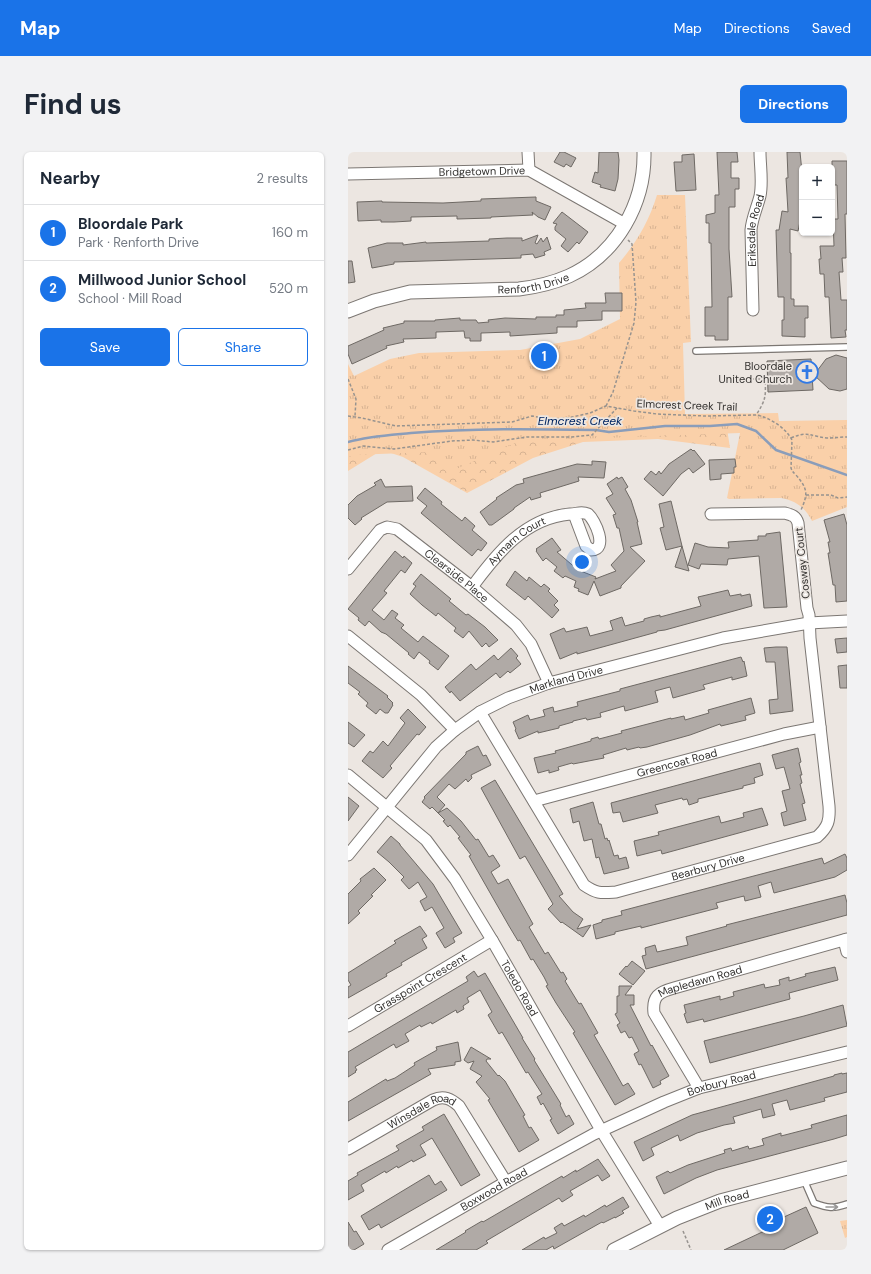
<!DOCTYPE html>
<meta charset="utf-8">
<style>
:root{--surface:#fff;--page:#f2f2f3;--text:#1f2937;--muted:#747a83;--line:#e0e1e3;--accent:#1a73e8}
body{margin:0;font-family:"DM Sans",sans-serif;background:var(--page);color:var(--text)}
.controls{position:absolute;right:12px;top:12px;display:grid;overflow:hidden;border-radius:6px;box-shadow:0 1px 3px #0004}
.controls button{width:36px;height:36px;display:grid;place-items:center;padding:0;border:0;border-bottom:1px solid var(--line);background:var(--surface);color:var(--text);font:20px sans-serif}
.you{position:absolute;left:234px;top:410px;width:14px;height:14px;margin:-10px;border:3px solid #fff;border-radius:50%;background:#1a73e8;box-shadow:0 0 0 6px #1a73e833}
.badge{display:grid;place-items:center;width:26px;height:26px;border-radius:50%;background:var(--accent);color:#fff;font-size:13px;font-weight:700}
.pin{position:absolute;translate:-50% -50%;border:2px solid #fff;box-shadow:0 1px 4px #0006}
.list{margin:0;padding:0;list-style:none}
h2{display:flex;justify-content:space-between;align-items:center;height:52px;margin:0;padding:0 16px;font-size:17px}
h2 small{font-size:13px;font-weight:400;color:var(--muted)}
.list li{display:grid;grid-template-columns:26px 1fr auto;gap:12px;align-items:center;box-sizing:border-box;height:56px;padding:0 16px;border-top:1px solid var(--line)}
.list b{display:block;font-size:15px;white-space:nowrap}
.list p{margin:0;font-size:13px;white-space:nowrap;color:var(--muted)}
.list em{font-size:13px;font-style:normal;color:var(--muted)}
.actions{display:flex;gap:8px;padding:12px 16px}
.actions a{flex:1;padding:9px 0;border:1px solid var(--accent);border-radius:6px;text-align:center;font-size:14px;color:var(--accent)}
.actions .main{background:var(--accent);color:#fff}
.map{position:relative;flex:none;width:499px;height:1098px;overflow:hidden;border-radius:6px}
header{display:flex;align-items:center;gap:24px;box-sizing:border-box;height:56px;padding:0 20px;background:var(--accent);color:#fff}
header strong{font-size:19px}
nav{display:flex;gap:22px;margin-inline-start:auto;font-size:14px}
.intro{display:flex;align-items:center;justify-content:space-between;box-sizing:border-box;height:96px;padding:0 24px}
h1{margin:0;font-size:28px}
.button{padding:10px 18px;border-radius:6px;background:var(--accent);color:#fff;font-size:14px;font-weight:700}
main{display:flex;gap:24px;padding:0 24px}
aside{flex:1;background:var(--surface);border-radius:6px;box-shadow:0 1px 3px #0004}
.map>svg:first-child{display:block}
.forest{fill:url(#forest-crowns)}
.park{fill:url(#park-tufts)}
.lines{fill:none;stroke-linecap:round;stroke-linejoin:round}
.stream{stroke:#8a9dba;stroke-width:2.5}
.building{fill:#b0aaa6;stroke:#6e6964}
.service-casing{stroke:#7c7773;stroke-width:8}
.minor-casing{stroke:#7c7773;stroke-width:13}
.tertiary-casing{stroke:#7c7773;stroke-width:15}
.path{stroke:#97938f;stroke-width:1.5;stroke-dasharray:3 2;stroke-linecap:butt}
.service{stroke:#fff;stroke-width:5.5}
.minor{stroke:#fff;stroke-width:11}
.tertiary{stroke:#fff;stroke-width:13}
.oneway{stroke:#999897}
.labels{text-anchor:middle;stroke-width:3.5;stroke-linejoin:round;paint-order:stroke}
.street-label{font-size:11px;fill:#33312f;stroke:#ece6e1}
.poi-label{font-size:11px;fill:#33312f;stroke:#ece6e1;text-anchor:end}
.water-label{font-size:12px;font-style:italic;fill:#002561;stroke:#ece6e1}
</style>
<header>
<strong>Map</strong>
<nav><a>Map</a><a>Directions</a><a>Saved</a></nav>
</header>
<div class="intro"><h1>Find us</h1><a class="button">Directions</a></div>
<main>
<aside>
<h2>Nearby<small>2 results</small></h2>
<ul class="list">
<li><span class="badge">1</span><div><b>Bloordale Park</b><p>Park · Renforth Drive</p></div><em>160 m</em></li>
<li><span class="badge">2</span><div><b>Millwood Junior School</b><p>School · Mill Road</p></div><em>520 m</em></li>
</ul>
<div class="actions"><a class="main">Save</a><a>Share</a></div>
</aside>
<div class="map">
<svg width="499" height="1098" viewBox="0 0 499 1098">
<defs>
<pattern id="forest-crowns" width="20" height="18" patternUnits="userSpaceOnUse"><rect width="20" height="18" fill="#fad0a9"/><path d="M2 6a3 3 0 1 1 6 0M12 15a3 3 0 1 1 6 0" fill="none" stroke="#d7b392"/></pattern>
<pattern id="park-tufts" width="24" height="20" patternUnits="userSpaceOnUse"><rect width="24" height="20" fill="#fad0a9"/><path d="M3 7l-1-3M5 7V3M7 7l1-3M15 17l-1-3M17 17v-4M19 17l1-3" fill="none" stroke="#d7b392"/></pattern>
</defs>
<rect width="100%" height="100%" fill="#ece6e1"/>
<!-- forest -->
<polygon class="forest" points="378,270 382,296 310,287 235,290 185,306 119,341 55,305 34,298 0,319 0,276"/>
<!-- park -->
<g class="park">
<path d="M309,43H337L343,190L335,191L337,262L430,261L431,269L499,268V355L464,369C457,355 448,349 433,346L381,347L379,346L392,281L172,289L99,321L84,300L4,303L0,307V212L6,224L42,207L71,201L172,198L232,187L272,167L271,111C289,90 301,69 309,43Z"/>
<polygon points="499,1068 499,1085 497,1086 492,1069"/>
</g>
<g class="lines">
<!-- stream -->
<path class="stream" d="M0,290C21,284 42,283 63,281C125,276 186,277 248,278L261,280L317,274H362L389,272L408,279L428,298L499,323"/>
</g>
<!-- building -->
<g class="building">
<polygon points="212,0 216,0 228,6 223,15 218,12 216,15 206,10"/>
<polygon points="251,0 270,0 271,8 270,27 267,39 252,35 253,33 244,30 247,20 250,21"/>
<polygon points="369,0 389,0 390,10 383,10 383,26 391,26 391,37 387,37 387,55 381,55 381,97 384,145 380,145 380,188 367,188 367,184 357,184 357,155 364,155 363,91 361,91 361,71 358,71 358,63 367,61 367,43 371,43"/>
<polygon points="439,0 452,0 454,20 454,60 450,79 442,77 442,101 443,101 443,147 446,147 446,154 460,154 460,166 457,166 457,185 434,184 434,168 436,168 436,145 430,145 428,78 431,78 434,59 440,60 438,26 440,26"/>
<polygon points="346,2 348,38 328,39 326,10 334,10 334,3"/>
<polygon points="484,9 499,9 499,62 497,62 498,106 494,106 495,120 491,120 493,148 499,148 499,178 497,178 498,185 483,186 481,145 477,145 476,122 472,122 471,107 473,107 472,94 486,94 485,67 490,67 489,33 484,33"/>
<polygon points="188,45 188,49 203,55 197,68 190,65 184,60 185,63 143,65 143,66 109,67 109,64 63,65 63,69 46,70 33,70 33,68 10,69 9,50 34,49 34,50 95,51 133,49 133,47"/>
<polygon points="214,60 240,80 231,92 229,90 220,100 213,94 218,87 207,78 207,75 209,72 205,71"/>
<polygon points="190,83 187,91 189,92 193,86 195,90 199,85 203,97 196,100 197,103 187,106 185,102 173,103 173,106 46,110 46,112 24,116 20,96 39,91 55,91 55,93 78,90 78,91 141,89 141,87 159,86 174,86 174,89"/>
<polygon points="0,109 4,109 7,130 0,131"/>
<polygon points="257,141 274,141 274,159 254,159 254,168 229,169 229,175 209,175 209,181 162,184 162,180 133,181 133,189 122,189 122,186 117,186 116,179 88,180 88,186 55,187 56,190 38,194 39,196 4,212 0,202 0,194 36,178 35,176 56,171 56,169 87,169 87,168 112,166 112,168 128,168 130,171 141,170 140,168 157,166 188,167 188,165 208,165 208,163 216,163 216,158 238,156 237,151 258,151"/>
<polygon points="488,203 499,206 499,237 492,239 481,237 466,223 478,207"/>
<polygon points="463,207 465,238 420,240 419,209"/>
<polygon points="343,297 345,299 346,298 357,312 345,321 341,316 333,322 315,344 296,327 303,319 308,323 311,319 313,322 321,312"/>
<polygon points="387,307 388,315 386,315 386,321 373,322 373,327 362,328 361,308"/>
<polygon points="244,309 258,310 256,326 230,325 231,329 192,341 193,345 183,348 182,345 166,356 166,357 144,373 141,373 132,360 149,347 148,346 168,333 176,331 175,327 229,312 244,313"/>
<polygon points="269,325 270,327 274,325 280,335 277,337 283,348 290,370 289,370 294,392 282,395 297,409 273,434 273,436 252,444 246,429 240,443 230,439 231,437 226,435 228,429 217,424 215,426 206,419 209,415 198,406 195,409 188,399 189,398 188,397 204,386 213,398 209,400 230,418 248,425 247,427 268,419 263,413 276,399 271,376 269,376 265,363 268,362 258,346 265,342 259,332"/>
<polygon points="33,327 37,335 64,334 65,349 39,350 13,366 14,367 7,373 0,366 0,353 9,344 28,333 26,331"/>
<polygon points="77,336 94,350 93,352 114,369 117,365 127,374 124,378 139,391 133,399 130,397 124,404 73,361 79,354 69,346"/>
<polygon points="323,349 334,394 318,398 312,376 316,375 311,352"/>
<polygon points="496,362 499,373 499,449 488,450 487,433 485,433 480,401 482,401 480,390 482,390 476,368"/>
<polygon points="432,380 439,455 416,456 411,404 380,407 379,413 353,412 351,417 340,413 347,391 360,395 381,396 380,390 410,388 410,384 418,384 418,382"/>
<polygon points="334,394 341,419 327,415"/>
<polygon points="47,399 55,406 56,404 64,411 57,421 53,418 36,439 39,441 24,458 36,468 44,458 50,462 47,466 56,473 53,476 70,490 75,484 101,504 90,518 81,511 82,509 71,500 66,507 60,502 61,501 38,482 33,480 21,469 17,474 10,468 11,466 0,457"/>
<polygon points="167,419 179,429 181,425 193,435 196,432 202,437 200,439 210,449 206,453 211,458 204,466 180,444 177,448 158,433"/>
<polygon points="73,422 103,447 101,449 118,463 120,462 137,475 150,488 141,495 138,491 134,495 121,479 115,486 106,479 108,476 90,461 88,464 74,453 62,442 68,434 65,432"/>
<polygon points="380,438 382,444 393,442 393,444 402,442 404,454 317,478 309,479 309,480 229,502 229,500 212,507 202,482 216,476 218,480 239,475 242,484 265,478 262,469 274,465 277,474 296,469 296,467 303,465 312,463 312,465 353,454 350,445"/>
<polygon points="499,486 499,500 489,501 487,487"/>
<polygon points="428,495 439,495 445,559 422,562 421,548 430,547 427,510 418,510 416,496"/>
<polygon points="163,496 170,504 168,506 173,512 162,521 160,519 152,526 148,521 112,549 103,539 102,541 97,535 123,512 128,518 146,503 150,508"/>
<polygon points="393,505 395,510 396,509 399,524 384,528 384,525 355,533 357,537 325,546 322,535 307,539 310,550 277,559 276,554 252,561 253,565 239,568 238,566 225,569 225,570 211,574 211,576 190,581 190,579 171,587 167,578 168,577 165,570 180,563 182,568 197,564 195,558 205,555 206,560 230,554 229,550 272,539 272,537"/>
<polygon points="499,513 499,536 492,536 490,514"/>
<polygon points="0,514 40,544 39,545 45,551 44,552 45,553 40,561 37,561 32,557 28,562 18,554 20,551 10,542 12,540 0,531"/>
<polygon points="403,546 407,561 397,564 398,568 373,574 372,572 342,583 299,595 292,596 291,595 279,598 278,596 255,603 256,606 225,612 224,611 210,615 211,618 201,621 201,618 190,621 186,606 208,601 207,599 243,589 243,587 250,585 251,587 274,581 273,579 323,566 323,567 336,564 337,568 361,561 360,558"/>
<polygon points="60,557 78,575 71,583 69,582 42,614 44,616 35,626 14,609 22,599 25,601 35,589 40,594 57,571 52,566"/>
<polygon points="0,570 17,583 6,595 0,591"/>
<polygon points="130,594 135,604 138,603 143,613 123,623 124,626 120,630 118,627 107,637 101,632 89,645 97,653 90,661 84,655 82,657 74,650 77,646 76,645 118,602 118,600"/>
<polygon points="450,596 453,610 451,611 454,623 452,623 454,631 452,632 457,651 454,652 458,668 436,674 433,661 439,659 434,639 442,637 436,615 428,617 424,603"/>
<polygon points="412,611 415,623 406,626 407,631 395,634 395,636 350,647 350,650 341,653 339,647 335,648 334,646 307,653 310,661 275,670 272,660 265,661 263,651"/>
<polygon points="147,628 215,742 211,744 225,760 235,767 229,777 243,773 235,785 214,770 213,771 200,757 205,752 177,704 172,707 133,636"/>
<polygon points="0,645 11,654 0,669"/>
<polygon points="245,650 251,672 253,672 257,687 259,686 260,689 261,688 266,704 270,703 271,707 278,705 281,716 256,722 251,705 248,706 244,687 236,689 231,669 225,671 222,657"/>
<polygon points="99,656 113,669 128,688 130,687 141,705 145,703 152,714 143,720 150,732 160,727 185,772 181,775 197,802 200,800 213,821 215,820 219,827 217,829 231,852 233,851 250,881 246,883 261,909 275,934 280,931 287,942 267,953 225,881 227,880 208,851 198,834 200,833 196,825 185,807 183,808 172,788 170,789 161,774 121,704 123,703 110,686 112,685 102,673 100,675 95,669 97,668 90,661"/>
<polygon points="414,656 420,673 314,702 313,698 289,704 286,689 311,683 310,680 371,664 373,671 396,665 395,661"/>
<polygon points="43,684 52,692 52,693 85,732 114,781 105,786 107,790 97,796 88,781 96,776 84,755 77,759 72,749 79,745 70,730 61,737 53,728 56,725 41,710 29,700"/>
<polygon points="497,702 499,706 499,718 487,725 426,741 423,730 410,734 413,745 397,749 396,744 368,751 370,756 293,776 293,774 267,780 267,782 248,787 245,773 254,770 254,768 274,763 273,759 474,706 476,712"/>
<polygon points="26,716 38,728 23,743 25,744 10,759 12,761 0,772 0,742 13,729 12,727"/>
<polygon points="497,743 499,751 499,763 298,817 294,804 298,803 297,796 307,793 309,800 340,793 338,785 379,774 378,773"/>
<polygon points="72,774 79,784 74,787 79,796 53,811 54,813 38,822 39,824 0,846 0,835 3,833 0,828 0,821 48,791 46,789"/>
<polygon points="284,809 297,819 285,833 271,822 278,814 279,815"/>
<polygon points="487,815 490,828 441,841 442,847 356,870 355,867 339,871 336,862 338,861 336,853 372,844 372,848 386,844 385,840 416,832 417,836 432,833 431,828 441,825 441,829 458,824 457,822"/>
<polygon points="126,819 130,825 137,821 175,886 174,886 187,907 186,908 213,952 212,953 218,965 221,963 226,972 210,982 202,968 204,967 195,951 193,953 189,945 194,942 180,920 178,921 154,880 151,882 140,863 144,860 132,838 119,846 121,850 115,854 116,857 109,861 108,858 84,872 83,870 73,875 72,873 57,882 61,889 48,896 46,892 7,915 9,918 7,919 8,920 0,925 0,900 120,829 118,825"/>
<polygon points="271,834 284,834 277,843 286,843 286,853 282,853 303,894 304,893 321,924 312,929 313,932 305,936 293,912 291,913 286,902 291,899 284,885 281,886 277,879 273,881 269,873 272,871 267,862 269,861 269,844 271,844"/>
<polygon points="495,853 499,874 362,911 356,889 456,864"/>
<polygon points="110,890 113,909 107,910 107,913 80,917 83,922 0,969 0,950 38,927 39,929 47,926 67,913 66,911 89,898 88,895"/>
<polygon points="123,895 143,907 139,907 138,909 150,924 151,923 157,929 177,963 175,964 181,976 183,975 191,988 171,1000 140,948 142,947 128,930 134,924 122,917 126,909 120,911 116,908"/>
<polygon points="494,921 494,922 499,921 499,940 476,946 477,949 442,958 439,948 424,952 427,963 415,966 413,957 385,965 387,971 376,973 349,981 332,989 330,983 303,996 306,1003 295,1009 286,990 344,963 486,924 486,923"/>
<polygon points="96,962 132,1023 113,1034 84,986 72,993 78,1003 65,1010 64,1008 50,1016 49,1014 38,1021 37,1019 13,1033 16,1039 0,1048 0,1029 10,1023 9,1021 51,998 48,994 76,978 74,975"/>
<polygon points="499,963 499,983 486,987 369,1018 348,1026 316,1042 308,1025 320,1019 322,1021 340,1013 377,1001 376,998 383,996 384,999 400,994 401,997 416,993 414,987 433,981 433,984 464,976 463,973"/>
<polygon points="250,1007 262,1024 254,1029 250,1023 222,1039 225,1043 214,1050 211,1046 138,1089 140,1091 128,1098 88,1098 118,1080 117,1079 134,1069 135,1070 214,1024 215,1026 228,1018 228,1020"/>
<polygon points="81,1023 87,1033 93,1029 99,1038 33,1076 31,1072 21,1078 13,1064"/>
<polygon points="275,1045 281,1055 274,1059 276,1061 267,1066 267,1065 255,1071 254,1070 206,1097 205,1094 198,1098 174,1098 196,1085 197,1087 209,1081 206,1076 214,1071 216,1074 236,1063 237,1065 257,1053 258,1055"/>
<polygon points="458,1055 470,1081 435,1098 376,1098 427,1074 425,1070"/>
<polygon points="0,1070 6,1080 8,1079 16,1092 6,1098 0,1098"/>
</g>
<g class="lines">
<!-- service casing -->
<g class="service-casing">
<g id="service">
<polyline points="348,199 499,195"/>
<path d="M456,1028L466,1051C480,1056 485,1057 499,1052"/>
</g>
</g>
<!-- minor casing -->
<g class="minor-casing">
<g id="minor">
<polyline points="180,0 181,18"/>
<path id="s1" d="M0,22L181,18L277,72"/>
<path id="s2" d="M405,158L403,78C404,66 409,56 412,44C415,30 412,14 412,0"/>
<path id="s3" d="M0,417L32,378L39,375L49,377L124,435L168,473L183,492L201,531"/>
<path id="s4" d="M124,435C149,401 177,366 222,362C229,362 233,359 240,362C247,368 261,398 243,398L238,394L226,362"/>
<polyline points="0,484 73,543 107,578"/>
<path id="s5" d="M132,560L236,733C249,742 253,741 268,740L469,685C480,675 482,669 481,654L462,486L461,463L459,456L450,371C448,364 444,363 437,361L363,362"/>
<path id="s6" d="M0,623L78,688L107,727L144,788L253,978L312,1074"/>
<path id="s7" d="M186,649L436,582L472,575"/>
<path id="s8" d="M0,703L88,595L107,578L132,560L160,546L201,531L375,486L461,471L499,469"/>
<polyline points="496,788 499,800"/>
<path id="s9" d="M0,874L144,788"/>
<path id="s10" d="M351,936L306,861C304,844 311,840 326,836L499,787"/>
<path id="s11" d="M0,997L85,948C96,943 103,947 111,954L158,1030"/>
<path id="s12" d="M40,1098L158,1030L246,982L316,950L351,936L499,900"/>
</g>
</g>
<!-- tertiary casing -->
<g class="tertiary-casing">
<g id="tertiary">
<path id="s13" d="M0,159L26,149L62,140L171,137C188,135 205,131 221,124C269,102 297,51 296,0"/>
<path id="s14" d="M266,1098L329,1066L372,1049L499,1016"/>
</g>
</g>
<!-- path -->
<g class="path">
<polyline points="0,227 8,247 7,264"/>
<path d="M395,227H417C418,244 418,248 408,263"/>
<polyline points="258,254 265,240 286,171 288,150 284,92 280,88"/>
<path d="M0,264L14,266L48,274L164,270L184,264L202,267L220,266L242,261L258,254L286,259L309,262L357,264L408,263C421,265 438,276 444,288L443,316C444,319 445,320 448,323C460,337 460,342 453,358"/>
<path d="M443,286C461,278 463,285 480,286C486,286 493,285 499,285"/>
<polyline points="0,298 15,294 46,297 104,289 125,288 145,290 179,285 224,285 244,283 269,256"/>
<polyline points="458,343 483,343 490,346 499,345"/>
<polyline points="335,1079 343,1098"/>
</g>
<!-- service -->
<use href="#service" class="service"/>
<!-- minor -->
<use href="#minor" class="minor"/>
<!-- tertiary -->
<use href="#tertiary" class="tertiary"/>
</g>
<!-- one-way arrows -->
<defs><path id="oneway-shaft" d="M-6 0H5M1.5-3L5.5 0L1.5 3" fill="none" stroke-width="1.6" stroke-linecap="round" stroke-linejoin="round"/></defs>
<use class="oneway" href="#oneway-shaft" transform="translate(484 1055)"/>
<!-- icons -->
<defs>
<g id="church-ring" transform="scale(1.15)"><circle r="9.5" fill="#ece6e1" stroke="#3179e5" stroke-width="1.5"/><path d="M-1.2-6h2.4v3.5h3.3v2.4h-3.3V6h-2.4V-.1h-3.3v-2.4h3.3Z" fill="#3179e5"/></g>
</defs>
<g fill-rule="evenodd">
<use href="#church-ring" x="459" y="220"/>
</g>
<g class="labels">
<!-- street labels -->
<g class="street-label">
<text dy="4" stroke="none"><textPath href="#s1" startOffset="134">Bridgetown Drive</textPath></text>
<text dy="4" stroke="none"><textPath href="#s2" startOffset="80">Eriksdale Road</textPath></text>
<text dy="4" stroke="none"><textPath href="#s13" startOffset="189">Renforth Drive</textPath></text>
<text transform="translate(339 253) rotate(2)" y="4">Elmcrest Creek Trail</text>
<text dy="4" stroke="none"><textPath href="#s4" startOffset="65">Aymarn Court</textPath></text>
<text transform="translate(454 411) rotate(-96)" y="4">Cosway Court</text>
<text dy="4" stroke="none"><textPath href="#s3" startOffset="144">Clearside Place</textPath></text>
<text dy="4" stroke="none"><textPath href="#s8" startOffset="288">Markland Drive</textPath></text>
<text dy="4" stroke="none"><textPath href="#s7" startOffset="148">Greencoat Road</textPath></text>
<text dy="4" stroke="none"><textPath href="#s5" startOffset="331">Bearbury Drive</textPath></text>
<text dy="4" stroke="none"><textPath href="#s10" startOffset="151">Mapledawn Road</textPath></text>
<text dy="4" stroke="none"><textPath href="#s9" startOffset="84">Grasspoint Crescent</textPath></text>
<text dy="4" stroke="none"><textPath href="#s6" startOffset="277">Toledo Road</textPath></text>
<text dy="4" stroke="none"><textPath href="#s12" startOffset="374">Boxbury Road</textPath></text>
<text dy="4" stroke="none"><textPath href="#s11" startOffset="84">Winsdale Road</textPath></text>
<text dy="4" stroke="none"><textPath href="#s12" startOffset="122">Boxwood Road</textPath></text>
<text dy="4" stroke="none"><textPath href="#s14" startOffset="124">Mill Road</textPath></text>
</g>
<!-- poi labels -->
<g class="poi-label">
<text x="444" y="218">Bloordale<tspan x="444" dy="13">United Church</tspan></text>
</g>
<!-- water labels -->
<g class="water-label">
<text x="232" y="273">Elmcrest Creek</text>
</g>
</g>
</svg>
<div class="controls">
<button>+</button>
<button>−</button>
</div>
<div class="you"></div>
<div class="pin badge" style="left:196px;top:204px">1</div>
<div class="pin badge" style="left:422px;top:1067px">2</div>
</div>
</main>
